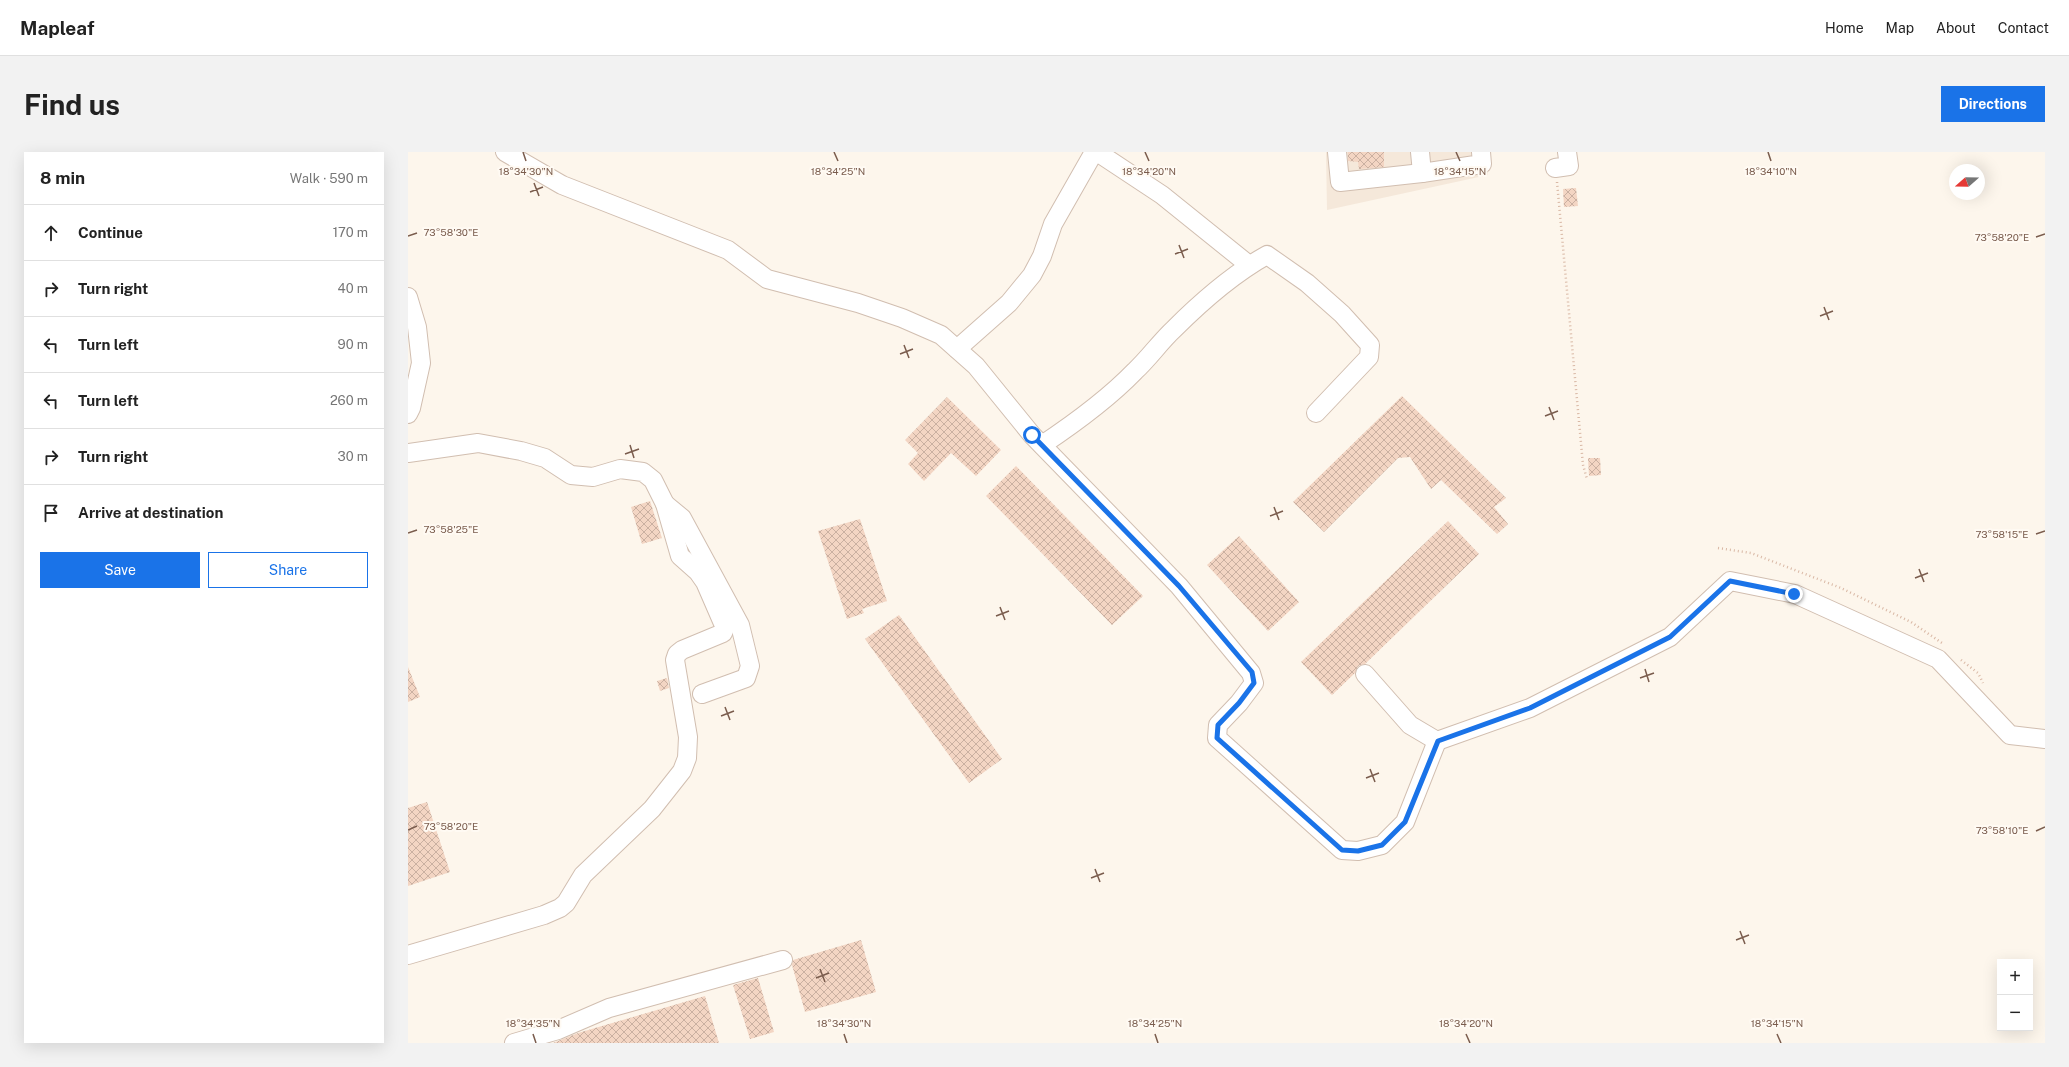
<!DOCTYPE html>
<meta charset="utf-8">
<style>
:root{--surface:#fff;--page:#f2f2f2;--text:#222;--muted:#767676;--line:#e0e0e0;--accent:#1a73e8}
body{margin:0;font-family:"Public Sans",sans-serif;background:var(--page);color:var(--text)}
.controls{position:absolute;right:12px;bottom:12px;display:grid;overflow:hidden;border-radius:0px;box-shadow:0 4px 16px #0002}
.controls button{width:36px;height:36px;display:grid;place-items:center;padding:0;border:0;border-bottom:1px solid var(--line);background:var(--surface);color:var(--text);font:20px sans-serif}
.compass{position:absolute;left:1541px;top:12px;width:36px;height:36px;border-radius:50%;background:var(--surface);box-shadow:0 4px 16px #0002;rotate:250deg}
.stop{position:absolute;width:12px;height:12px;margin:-9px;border:3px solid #1a73e8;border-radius:50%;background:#fff}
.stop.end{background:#1a73e8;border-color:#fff;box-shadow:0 1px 4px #0008}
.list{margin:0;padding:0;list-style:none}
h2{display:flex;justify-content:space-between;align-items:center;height:52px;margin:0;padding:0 16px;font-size:17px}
h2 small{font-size:13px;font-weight:400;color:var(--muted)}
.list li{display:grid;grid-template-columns:26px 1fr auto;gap:12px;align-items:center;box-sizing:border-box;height:56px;padding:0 16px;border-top:1px solid var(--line)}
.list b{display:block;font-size:15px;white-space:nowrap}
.list em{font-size:13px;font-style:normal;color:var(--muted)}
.actions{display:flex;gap:8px;padding:12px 16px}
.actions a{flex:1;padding:9px 0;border:1px solid var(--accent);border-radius:0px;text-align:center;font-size:14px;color:var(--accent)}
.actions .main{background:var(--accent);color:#fff}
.icon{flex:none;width:22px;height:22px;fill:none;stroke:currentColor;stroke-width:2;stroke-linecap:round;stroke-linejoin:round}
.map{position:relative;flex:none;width:1637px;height:891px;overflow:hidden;border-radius:0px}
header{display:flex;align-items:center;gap:24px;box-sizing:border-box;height:56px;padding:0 20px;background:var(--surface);border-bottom:1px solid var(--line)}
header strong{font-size:19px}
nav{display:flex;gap:22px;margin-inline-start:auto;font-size:14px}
.intro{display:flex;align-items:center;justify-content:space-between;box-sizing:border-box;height:96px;padding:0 24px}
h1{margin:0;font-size:28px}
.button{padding:10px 18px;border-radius:0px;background:var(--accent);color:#fff;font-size:14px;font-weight:700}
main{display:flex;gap:24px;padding:0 24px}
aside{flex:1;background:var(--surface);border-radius:0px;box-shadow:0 4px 16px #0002}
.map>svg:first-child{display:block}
.residential{fill:#f5e8da}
.building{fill:url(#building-cross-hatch)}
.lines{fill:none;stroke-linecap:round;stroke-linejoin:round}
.minor-casing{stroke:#d1beb0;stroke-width:20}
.path{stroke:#d9b8a5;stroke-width:2.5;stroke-dasharray:1 3;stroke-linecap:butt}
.minor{stroke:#fff;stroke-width:18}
.route{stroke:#1a73e8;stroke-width:5}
.ticks{fill:none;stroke:#7a5c4d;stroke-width:1.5}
.ticks-label{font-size:10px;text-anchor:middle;fill:#7a5c4d;stroke:#fffaf3;stroke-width:4;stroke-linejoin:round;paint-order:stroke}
</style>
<header>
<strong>Mapleaf</strong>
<nav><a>Home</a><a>Map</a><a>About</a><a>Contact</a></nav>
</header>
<div class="intro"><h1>Find us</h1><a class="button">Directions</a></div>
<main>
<aside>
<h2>8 min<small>Walk · 590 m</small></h2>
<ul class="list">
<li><svg class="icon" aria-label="ahead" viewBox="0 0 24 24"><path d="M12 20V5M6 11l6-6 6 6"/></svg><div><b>Continue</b></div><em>170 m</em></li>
<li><svg class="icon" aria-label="right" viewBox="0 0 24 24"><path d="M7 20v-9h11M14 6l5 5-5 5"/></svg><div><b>Turn right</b></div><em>40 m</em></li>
<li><svg class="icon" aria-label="left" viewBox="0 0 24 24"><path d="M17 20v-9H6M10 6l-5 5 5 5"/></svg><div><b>Turn left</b></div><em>90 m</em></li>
<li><svg class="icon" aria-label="left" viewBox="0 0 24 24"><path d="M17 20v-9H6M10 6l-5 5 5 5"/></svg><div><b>Turn left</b></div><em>260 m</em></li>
<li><svg class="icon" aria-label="right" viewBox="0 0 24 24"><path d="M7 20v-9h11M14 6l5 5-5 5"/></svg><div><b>Turn right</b></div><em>30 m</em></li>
<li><svg class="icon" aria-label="arrive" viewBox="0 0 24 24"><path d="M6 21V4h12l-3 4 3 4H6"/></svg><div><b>Arrive at destination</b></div></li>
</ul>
<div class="actions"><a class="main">Save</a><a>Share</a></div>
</aside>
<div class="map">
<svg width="1637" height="891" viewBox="0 0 1637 891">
<defs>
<pattern id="building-cross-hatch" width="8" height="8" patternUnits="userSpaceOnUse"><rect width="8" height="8" fill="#f3d5c3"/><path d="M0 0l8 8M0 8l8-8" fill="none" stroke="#cab0a1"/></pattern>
</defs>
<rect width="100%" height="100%" fill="#fdf6ec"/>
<!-- residential -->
<polygon class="residential" points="918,0 1079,0 1080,23 919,58"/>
<!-- building -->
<g class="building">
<polygon points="940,0 976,0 976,15 951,17 950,10 940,9"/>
<polygon points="1168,36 1170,54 1156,55 1155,37"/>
<polygon points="994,244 1098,346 1086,355 1100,372 1089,382 1033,328 1023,337 1002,305 990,306 916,380 885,350"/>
<polygon points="539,245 593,298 568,324 543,301 516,329 500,312 510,301 497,288"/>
<polygon points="1180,306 1192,306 1193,323 1181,324"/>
<polygon points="608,314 735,444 704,473 578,344"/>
<polygon points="242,349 254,386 234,392 223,355"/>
<polygon points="452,367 479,449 454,457 456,461 439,467 410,379"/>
<polygon points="1040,369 1071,402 957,512 950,514 947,521 924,543 893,510"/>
<polygon points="831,384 891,450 860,479 799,413"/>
<polygon points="491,463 594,607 561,631 457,487"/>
<polygon points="0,515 12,545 0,550"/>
<polygon points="259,526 261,536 252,539 249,529"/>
<polygon points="19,650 42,720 0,734 0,656"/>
<polygon points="453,788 468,840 397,860 384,813 385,808"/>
<polygon points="350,826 366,880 342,887 325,833"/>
<polygon points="297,844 311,891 145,891 170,881"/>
</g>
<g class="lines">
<!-- minor casing -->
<g class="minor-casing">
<g id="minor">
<polyline points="97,0 154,33 320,98 359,127 450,151 494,166 533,183 568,214 624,283 771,434 843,521 846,531 831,551 810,573 809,586 934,698 950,699 974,693 997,670 1029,589"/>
<polyline points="689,0 754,43 841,113"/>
<polyline points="929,0 932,30 1014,21"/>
<polyline points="1012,0 1014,21 1074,12 1073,0"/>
<polyline points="1147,16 1161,14 1159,0"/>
<polyline points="0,145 9,175 13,211 3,256 0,262"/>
<polyline points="549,197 601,151 624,123 634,104 645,72 686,0"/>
<path d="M634,293C667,271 699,248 727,219C741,206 752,190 766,177C794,149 825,122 859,103L899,131L934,162L962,193L961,205L908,261"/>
<polyline points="0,301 70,291 113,299 137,306 163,323 185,325 212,317 235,320 245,328 257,352 272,404 290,420 297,430 317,476 315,481 274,498 269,502 267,508 280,585 279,606 274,619 244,657 175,723 158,751 152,756 136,763 0,803"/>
<polyline points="257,352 274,366 332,473 342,514 338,526 294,542"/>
<polyline points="957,522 1002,573 1029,589 1122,556 1262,485 1322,429 1387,442 1530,507 1602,583 1637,587"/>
<polyline points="106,891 150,878 201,856 375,808"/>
</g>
</g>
<!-- path -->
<g class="path">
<polyline points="1149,30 1175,313 1179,327"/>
<polyline points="1310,396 1343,401 1433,436 1503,470 1534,491"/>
<polyline points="1553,508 1570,521 1575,531"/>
</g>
<!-- minor -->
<use href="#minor" class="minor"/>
</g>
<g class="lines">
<!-- route -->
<polyline class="route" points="624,283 771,434 844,520 846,531 831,551 810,573 809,586 934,698 950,699 974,693 997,670 1030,589 1122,556 1262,485 1322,429 1386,442"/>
</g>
<!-- ticks -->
<path class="ticks" d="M115,0L118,9M426,0L430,9M737,0L741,9M1048,0L1052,9M1360,0L1363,9M126,31L131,44M122,40L135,35M0,84L9,81M1628,85L1637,82M771,93L776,106M767,102L780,97M1416,155L1421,168M1412,164L1425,159M496,193L501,206M492,202L505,197M1141,255L1146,268M1137,264L1150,259M222,293L226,306M217,302L231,297M866,355L871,368M862,364L875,359M0,381L9,378M1628,382L1637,379M1511,417L1516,430M1507,426L1520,421M592,455L597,468M588,464L601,459M1237,517L1241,530M1232,526L1246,521M317,555L322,568M313,564L326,559M962,617L967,630M958,626L971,621M0,678L9,674M1628,679L1637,675M687,717L692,730M683,726L696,721M1332,779L1337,792M1328,788L1341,783M412,817L417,830M408,826L421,821M125,882L128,891M436,882L439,891M747,882L750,891M1058,882L1062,891M1369,882L1373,891"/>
<g class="ticks-label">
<text x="118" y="23">18°34'30"N</text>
<text x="430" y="23">18°34'25"N</text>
<text x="741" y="23">18°34'20"N</text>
<text x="1052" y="23">18°34'15"N</text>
<text x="1363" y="23">18°34'10"N</text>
<text x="43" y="84">73°58'30"E</text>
<text x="1594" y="89">73°58'20"E</text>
<text x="43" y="381">73°58'25"E</text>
<text x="1594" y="386">73°58'15"E</text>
<text x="43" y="678">73°58'20"E</text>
<text x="1594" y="682">73°58'10"E</text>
<text x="125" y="875">18°34'35"N</text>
<text x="436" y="875">18°34'30"N</text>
<text x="747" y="875">18°34'25"N</text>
<text x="1058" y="875">18°34'20"N</text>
<text x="1369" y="875">18°34'15"N</text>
</g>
</svg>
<div class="controls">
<button>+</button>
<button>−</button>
</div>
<svg class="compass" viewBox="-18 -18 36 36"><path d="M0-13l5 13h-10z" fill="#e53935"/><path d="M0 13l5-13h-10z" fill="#767676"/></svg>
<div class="stop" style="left:624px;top:283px"></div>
<div class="stop end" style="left:1386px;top:442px"></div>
</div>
</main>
